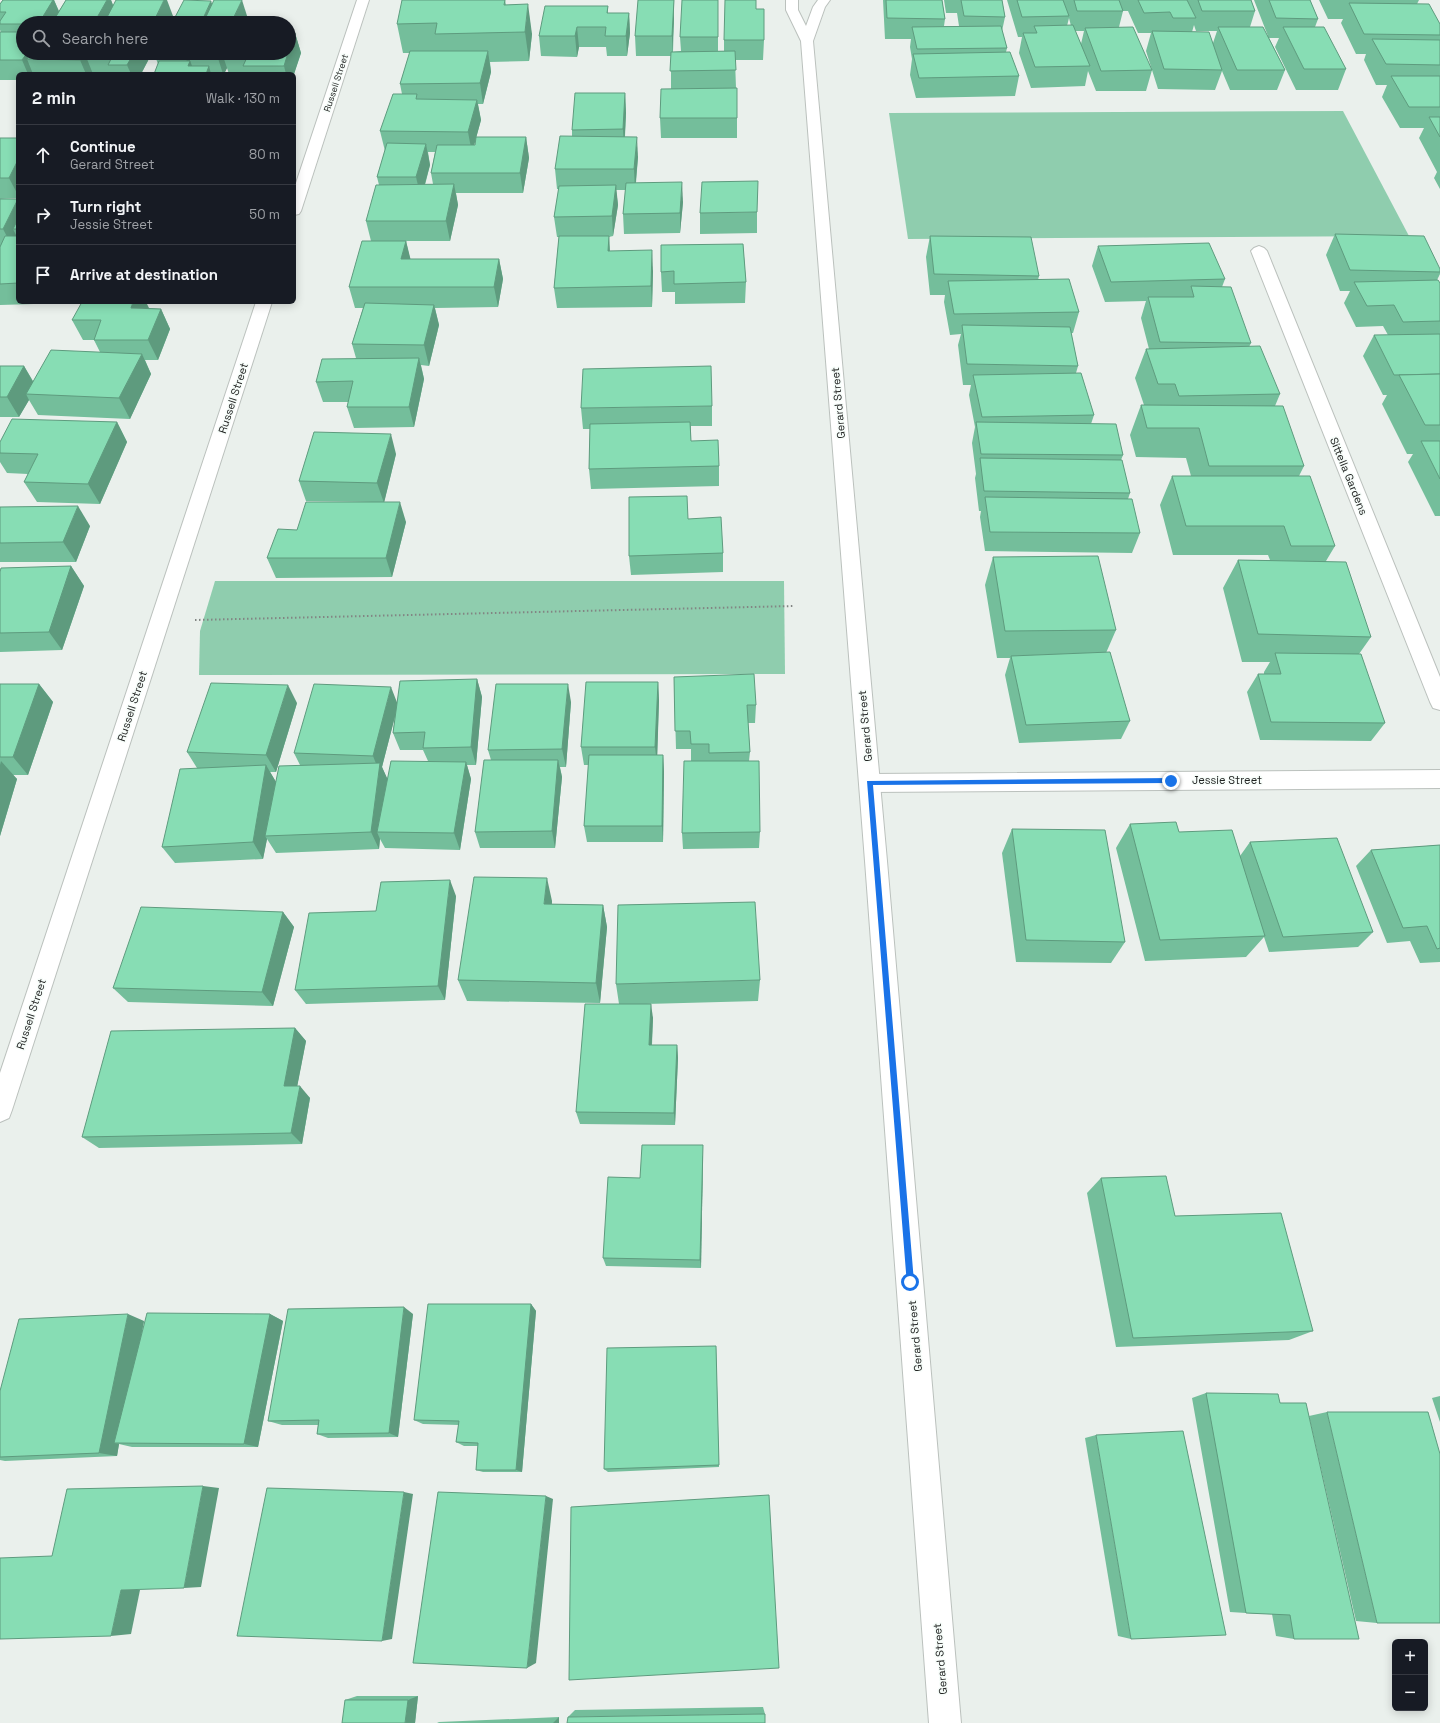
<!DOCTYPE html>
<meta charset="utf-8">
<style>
:root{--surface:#171b24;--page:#242831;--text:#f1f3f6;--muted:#9ea1a6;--line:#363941}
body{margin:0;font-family:"Space Grotesk",sans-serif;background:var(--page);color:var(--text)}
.controls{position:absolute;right:12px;bottom:12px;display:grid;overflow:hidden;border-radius:6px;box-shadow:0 2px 10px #0003}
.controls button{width:36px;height:36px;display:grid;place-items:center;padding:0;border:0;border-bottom:1px solid var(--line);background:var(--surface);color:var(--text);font:20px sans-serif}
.stop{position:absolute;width:12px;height:12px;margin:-9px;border:3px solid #1a73e8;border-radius:50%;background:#fff}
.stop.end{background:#1a73e8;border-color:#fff;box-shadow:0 1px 4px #0008}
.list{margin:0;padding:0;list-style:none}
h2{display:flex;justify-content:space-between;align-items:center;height:52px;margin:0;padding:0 16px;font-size:17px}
h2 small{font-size:13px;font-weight:400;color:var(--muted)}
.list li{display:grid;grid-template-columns:26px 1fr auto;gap:12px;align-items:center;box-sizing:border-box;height:60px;padding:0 16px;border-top:1px solid var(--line)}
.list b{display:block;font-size:15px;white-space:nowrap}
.list p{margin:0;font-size:13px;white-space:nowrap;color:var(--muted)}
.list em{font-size:13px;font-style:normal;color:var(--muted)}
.icon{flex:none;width:22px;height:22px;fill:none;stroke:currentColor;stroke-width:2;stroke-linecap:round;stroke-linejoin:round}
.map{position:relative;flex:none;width:1440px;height:1723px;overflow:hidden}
.search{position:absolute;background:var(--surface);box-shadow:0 2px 10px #0003;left:16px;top:16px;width:280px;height:44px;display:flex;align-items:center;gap:10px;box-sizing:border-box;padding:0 14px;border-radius:22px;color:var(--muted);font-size:15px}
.panel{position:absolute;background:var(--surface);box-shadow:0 2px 10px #0003;left:16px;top:72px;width:280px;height:232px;border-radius:6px}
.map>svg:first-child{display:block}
.green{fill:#8fcdae}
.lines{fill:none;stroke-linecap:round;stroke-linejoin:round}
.street-casing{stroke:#bbc1bd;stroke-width:2}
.secondary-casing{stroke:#bbc1bd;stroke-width:2}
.path{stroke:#828583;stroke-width:2;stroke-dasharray:1.5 2.5;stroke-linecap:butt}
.street{fill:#fff;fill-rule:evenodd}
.secondary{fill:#fff;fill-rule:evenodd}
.wall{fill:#74be9b;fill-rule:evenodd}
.shaded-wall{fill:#5e9b7e}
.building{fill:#87ddb4;stroke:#5e9b7e}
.route{fill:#1a73e8}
.labels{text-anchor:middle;stroke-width:3;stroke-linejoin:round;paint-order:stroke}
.far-street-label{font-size:9px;fill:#212322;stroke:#f7fdfa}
.street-label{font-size:11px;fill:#212322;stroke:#f7fdfa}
</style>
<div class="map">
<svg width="1440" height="1723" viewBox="0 0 1440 1723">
<rect width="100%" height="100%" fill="#eaf0ec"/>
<!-- green -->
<g class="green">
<polygon points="1343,111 1409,236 908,239 889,113"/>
<polygon points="215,581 784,581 785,674 199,675 200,631"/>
</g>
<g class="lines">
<!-- street casing -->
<g class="street-casing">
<g id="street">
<polygon points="357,0 369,0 301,211 299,214 294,215 294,189"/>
<polygon points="1259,246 1264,248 1267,251 1440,677 1440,710 1433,708 1430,702 1251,251 1254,248"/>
<polygon points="256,302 272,302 12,1110 9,1118 0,1122 0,1073"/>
<polygon points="1440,770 1440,788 870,792 863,789 859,783 863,777 870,774"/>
</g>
</g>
<!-- secondary casing -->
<g class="secondary-casing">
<polygon id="secondary" points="786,0 798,0 798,10 806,26 813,7 818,0 830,0 825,7 813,41 887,861 961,1723 929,1723 865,861 801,41 786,10"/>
</g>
<!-- path -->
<polyline class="path" points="195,620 794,606"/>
<!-- street -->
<use href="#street" class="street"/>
<!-- secondary -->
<use href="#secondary" class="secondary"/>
</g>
<!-- wall -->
<g class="wall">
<polygon points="3,0 54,0 59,11 66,0 111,0 113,5 173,16 170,23 23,23 23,53 152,53 141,74 18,74 18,80 0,80 0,32 1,32 0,30 0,4"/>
<path d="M505,0L506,5L532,34L529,61L490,62L491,72L483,104H478L481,120L474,145L526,137L529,158L523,193H456L458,205L450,241H406L410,259H499L503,279L498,307L435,308L439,325L429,366L421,365L424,379L414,427L354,428L347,407L349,402H323L316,382L356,358L352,344L363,308H355L349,287L371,241L366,221L379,185L377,177L385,151L380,131L402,94L400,84L410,53H403L397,24ZM428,152H435L431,173L433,184L425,185L430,165Z"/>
<polygon points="674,0 674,19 673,52 681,51 680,37 718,0 718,51 724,51 724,40 756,9 764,40 763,60 735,60 736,88 737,118 737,138 661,138 660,118 671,89 671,56 636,56 635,36"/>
<polygon points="883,0 942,0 945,19 944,26 959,26 957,13 946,13 944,0 1002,0 1005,17 1002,31 1007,48 1006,52 1019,76 1015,96 916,98 910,75 912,59 910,47 911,39 885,39"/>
<path d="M1007,0H1251L1255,11L1250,27L1268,36L1254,0H1310L1318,19L1315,27L1346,69L1338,90H1296L1275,47L1279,38H1269L1285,70L1277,90H1230L1222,71L1215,90L1158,89L1146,51L1151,33H1138L1128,11H1123L1119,27L1152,70L1146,91H1096L1088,71L1085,86L1031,88L1019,53L1022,37H1018ZM1069,18L1071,26H1067ZM1194,25L1196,31H1217L1213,43L1192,32ZM1075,31H1084L1081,44Z"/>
<polygon points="1319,0 1419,0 1417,4 1440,24 1440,189 1434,178 1437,172 1419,138 1424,128 1400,128 1382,97 1387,85 1376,85 1364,60 1366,54 1356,54 1341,23 1343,19 1328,19"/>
<polygon points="608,6 608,13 629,13 630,33 627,56 607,56 606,47 579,47 577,57 541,56 539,36"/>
<polygon points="295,33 301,53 294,74 229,74 227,68 224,74 154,74 158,64 155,56"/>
<polygon points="625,93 626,113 625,137 638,157 636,183 683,202 680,233 624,234 623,214 626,190 616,190 618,205 613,236 609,237 610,251 653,271 652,307 557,308 554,288 559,237 557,237 554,217 559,189 557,189 555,169 572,136 572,130"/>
<polygon points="0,138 18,138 18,198 0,199"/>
<polygon points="0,199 18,199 18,302 67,302 67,303 0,305"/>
<polygon points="757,212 757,233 700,234 700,213"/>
<polygon points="1335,234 1440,269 1440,274 1437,280 1440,283 1440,516 1435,516 1408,462 1413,454 1407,454 1382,404 1387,395 1383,395 1363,356 1374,335 1388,335 1383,326 1356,327 1344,303 1350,291 1340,291 1326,255"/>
<polygon points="930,236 1039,276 1038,280 1079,312 1073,333 1071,333 1078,366 1076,373 1094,415 1091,424 1123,455 1121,460 1130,493 1128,499 1140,533 1132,553 985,551 980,517 981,511 979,511 975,478 976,474 972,443 975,427 969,395 971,385 963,385 958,345 961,334 950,335 944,302 945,295 930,295 926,257"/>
<polygon points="743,244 746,282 745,303 675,304 675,292 662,292 661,272"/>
<polygon points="1098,246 1225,279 1222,287 1251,343 1249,347 1280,394 1275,406 1304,466 1299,476 1335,546 1326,561 1371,637 1359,654 1385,723 1371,741 1260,740 1247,692 1258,674 1264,674 1264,672 1270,662 1242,662 1223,588 1238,560 1270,560 1268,555 1173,555 1160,505 1172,476 1191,476 1186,458 1136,457 1130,435 1141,405 1144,405 1135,378 1146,349 1149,349 1141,318 1146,301 1105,302 1092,266"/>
<polygon points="149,308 161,309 170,329 158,360 145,360 151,374 130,419 38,415 29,400 19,417 0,417 0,366 24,366 33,381 100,352 94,340 83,340 72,320"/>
<polygon points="712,406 712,426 691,426 691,441 719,466 719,486 591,489 589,469 590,429 583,429 581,408"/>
<polygon points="117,422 127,442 100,504 37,502 24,482 28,474 7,473 0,462 0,442"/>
<polygon points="396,454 384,502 406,522 392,577 276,578 267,558 297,530 372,502 306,501 299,481"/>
<polygon points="0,507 90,526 76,562 0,562"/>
<polygon points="688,519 723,553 723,572 631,575 629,556"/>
<polygon points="993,557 1116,630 1106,653 1130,721 1121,739 1019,743 1005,675 1010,658 997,658 985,585"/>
<polygon points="71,566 84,586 62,650 0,652 0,572"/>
<polygon points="674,677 756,705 755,723 748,723 750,752 749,761 760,832 759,848 683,849 682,833 691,761 691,749 676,749"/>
<path d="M477,679L482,697L476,765H467L471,779L460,850L385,848L380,839L379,849L276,853L267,839L263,859L175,863L162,847L197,768L187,752L297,703L276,772H270L276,782L300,765L294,753L397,703ZM395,716L393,733L400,750H423L428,761L387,779L382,767Z"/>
<polygon points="658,682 659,700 657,755 663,755 664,772 663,842 587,842 584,826 589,765 584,765 581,747"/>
<polygon points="0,684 39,684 53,702 28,775 13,775 17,779 0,836"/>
<polygon points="571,702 566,767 560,767 562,777 555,848 480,848 475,832 491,760 488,750"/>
<polygon points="1130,824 1179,832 1240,856 1250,842 1373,932 1358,947 1269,952 1264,937 1246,957 1145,961 1116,848"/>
<polygon points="1012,829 1125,942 1111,963 1016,962 1002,853"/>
<polygon points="1440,845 1440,962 1420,963 1410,941 1387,943 1356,866 1371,850"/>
<polygon points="456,896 445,1000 306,1004 295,990 376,911"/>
<polygon points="552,901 552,904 603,905 607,927 600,1003 467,1001 458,980"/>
<polygon points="283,912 294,927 273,1006 128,1002 113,988"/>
<polygon points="760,980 758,1001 646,1004 653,1018 652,1045 677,1045 678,1058 675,1125 580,1124 576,1112 619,1004 616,984"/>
<polygon points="295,1028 306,1041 297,1086 310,1098 302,1144 99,1148 82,1137"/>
<polygon points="703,1156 701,1268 606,1266 603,1258 640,1178"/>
<polygon points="1101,1178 1175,1216 1313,1331 1289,1340 1116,1347 1087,1193"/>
<polygon points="531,1304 536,1311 522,1472 483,1472 476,1470 478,1446 464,1446 456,1442 459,1425 423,1424 414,1420"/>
<polygon points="270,1314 283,1321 258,1447 132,1447 119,1444 117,1456 5,1461 0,1460 0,1391 144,1321 141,1338"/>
<polygon points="413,1314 398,1437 328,1438 317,1434 318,1425 282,1425 268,1421"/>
<polygon points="716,1346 719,1467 608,1472 604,1469"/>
<polygon points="1206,1393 1280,1403 1294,1639 1276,1636 1272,1614 1246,1613 1230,1612 1192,1398"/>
<polygon points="1440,1396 1440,1422 1432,1398"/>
<polygon points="1327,1412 1377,1623 1356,1621 1309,1416"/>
<polygon points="1096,1435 1131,1639 1118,1636 1085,1438"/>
<polygon points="357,1696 418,1696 415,1723 345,1700"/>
<polygon points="763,1707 765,1714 568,1717 575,1710"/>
<polygon points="559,1717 559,1723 437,1723 439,1722"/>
</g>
<!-- shaded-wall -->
<g class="shaded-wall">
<polygon points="53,0 54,0 62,19 60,23 39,23"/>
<polygon points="107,0 111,0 117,16 113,23 94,23"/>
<polygon points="164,0 167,0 173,16 170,23 153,23"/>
<polygon points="242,0 248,19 246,23 231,23"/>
<polygon points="674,0 674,19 672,56 672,36"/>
<polygon points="211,1 218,20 217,23 201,23"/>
<polygon points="528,4 532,34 529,61 525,32"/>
<polygon points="629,13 630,33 627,56 626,36"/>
<polygon points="577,27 579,47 577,57 575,36"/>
<polygon points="295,33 301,53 294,74 286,74 284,66 288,53 289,53 289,51"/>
<polygon points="488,51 491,72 483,104 480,83"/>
<polygon points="27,53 49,53 27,59 33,74 28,74 22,60"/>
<polygon points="85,53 106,53 87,59 93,74 86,74 80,60"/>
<polygon points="134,53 152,53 141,74 131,74 127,65"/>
<polygon points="186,53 203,53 188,55 195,74 191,74 185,56"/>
<polygon points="218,53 233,53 222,53 227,68 224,74 223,74 217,55"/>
<polygon points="209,66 211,74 206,74"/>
<polygon points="625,93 626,113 624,150 623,129"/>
<polygon points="477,100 481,120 472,153 468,132"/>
<polygon points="526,137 529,158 523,193 520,173"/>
<polygon points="637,137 638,157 635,190 634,169"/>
<polygon points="426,144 430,165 421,198 416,177"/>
<polygon points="18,160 18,195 9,178"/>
<polygon points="682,182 683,202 680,233 680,213"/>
<polygon points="454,184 458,205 450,241 446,221"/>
<polygon points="616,185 618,205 613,236 612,216"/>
<polygon points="18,199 18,229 13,229 18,239 14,250 3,229"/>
<polygon points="609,236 610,256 608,251"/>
<polygon points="406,241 411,261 401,259"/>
<polygon points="652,250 653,271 652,307 651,286"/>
<polygon points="499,259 503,279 498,307 494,287"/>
<polygon points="133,302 146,302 149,308 131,308"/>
<polygon points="434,305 439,325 429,366 424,345"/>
<polygon points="161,309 170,329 158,360 148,340"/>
<polygon points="142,354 151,374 130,419 119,398"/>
<polygon points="419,358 424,379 414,427 409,407"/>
<polygon points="24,366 36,387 26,394 29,400 19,417 7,397"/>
<polygon points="117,422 127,442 100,504 88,484"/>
<polygon points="391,434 396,454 384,503 377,483"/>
<polygon points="400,502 406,522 392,577 386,558"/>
<polygon points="78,506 90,526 76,562 63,542"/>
<polygon points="71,566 84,586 62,650 49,632"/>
<polygon points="477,679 482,697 476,765 471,747"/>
<polygon points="658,682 659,700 657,764 655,747"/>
<polygon points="39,684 53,702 28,775 13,757"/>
<polygon points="568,684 571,702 566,767 562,749"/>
<polygon points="288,685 297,703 276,772 266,755"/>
<polygon points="391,687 398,705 382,767 388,780 377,832 380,839 379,849 371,832 379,771 373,756"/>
<polygon points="663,755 664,772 663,842 662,826"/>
<polygon points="558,760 562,777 555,848 552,831"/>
<polygon points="1,761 17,779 0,836 0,765"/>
<polygon points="466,762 471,779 460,850 454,833"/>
<polygon points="266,765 276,782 265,836 267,839 263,859 253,842"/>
<polygon points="547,878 552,901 550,926 544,904"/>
<polygon points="450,880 456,896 445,1000 438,986"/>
<polygon points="603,905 607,927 600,1003 596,983"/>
<polygon points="283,912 294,927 273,1006 262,992"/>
<polygon points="651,1004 653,1018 651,1058 649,1045"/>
<polygon points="295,1028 306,1041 295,1098 284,1086"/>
<polygon points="677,1045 678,1058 675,1125 674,1113"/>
<polygon points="300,1086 310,1098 302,1144 291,1133"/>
<polygon points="703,1145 703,1156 701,1268 700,1260"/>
<polygon points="531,1304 536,1311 522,1472 516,1470"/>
<polygon points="404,1307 413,1314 398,1437 389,1433"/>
<polygon points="128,1314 144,1321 120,1443 114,1443 119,1444 117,1456 99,1453"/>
<polygon points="270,1314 283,1321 258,1447 244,1444"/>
<polygon points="203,1486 219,1488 201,1587 184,1588"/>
<polygon points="404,1492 413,1494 392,1639 382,1641"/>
<polygon points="546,1496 553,1499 536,1663 527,1668"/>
<polygon points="121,1590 140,1590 131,1634 111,1636"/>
<polygon points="418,1696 415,1723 405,1723 408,1700"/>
<polygon points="559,1717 559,1723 553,1723"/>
</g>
<!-- building -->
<g class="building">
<polygon points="3,0 53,0 39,23 23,23 23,24 0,24 0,21 6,12 0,12 0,4"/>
<polygon points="66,0 107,0 94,23 52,23"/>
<polygon points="116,0 164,0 153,23 104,23"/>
<polygon points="184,0 211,1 201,23 172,23"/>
<polygon points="214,0 242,0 231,23 203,23"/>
<polygon points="402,0 505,0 504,5 528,4 525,32 435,34 437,23 397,24"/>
<polygon points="638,0 674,0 672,36 635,36"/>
<polygon points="682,0 718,0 718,37 680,37"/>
<polygon points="725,0 756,0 756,9 764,9 764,40 724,40"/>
<polygon points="886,0 942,0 945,19 887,18"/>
<polygon points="961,0 1002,0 1005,17 964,16"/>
<polygon points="1017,0 1063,0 1069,16 1022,17"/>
<polygon points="1074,0 1119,0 1123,11 1077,11"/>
<polygon points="1138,0 1187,0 1196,18 1173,18 1170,12 1144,13"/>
<polygon points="1198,0 1251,0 1255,11 1202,11"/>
<polygon points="1269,0 1310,0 1318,19 1276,18"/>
<polygon points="1349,3 1429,4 1440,24 1440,35 1364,34"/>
<polygon points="545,6 608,6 607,13 629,13 626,36 605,36 606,27 577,27 575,36 539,36"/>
<polygon points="1073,25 1090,66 1035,67 1023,33 1037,33 1034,26"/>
<polygon points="1001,26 1007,48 917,49 912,27"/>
<polygon points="1133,27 1152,70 1101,71 1085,28"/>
<polygon points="1218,27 1263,27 1285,70 1237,70"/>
<polygon points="1283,27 1324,27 1346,69 1304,69"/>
<polygon points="1152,31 1209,32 1222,70 1164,69"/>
<polygon points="0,32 23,32 23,53 27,53 22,60 0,60"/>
<polygon points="289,33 295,33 289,51"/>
<polygon points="1372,39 1440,40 1440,65 1386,64"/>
<polygon points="410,51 488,51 480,83 400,84"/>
<polygon points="735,51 736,70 670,71 671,52"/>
<polygon points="1010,52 1019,76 919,78 913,54"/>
<polygon points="31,53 85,53 80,60 27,59"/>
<polygon points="90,53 134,53 127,65 108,65 111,59 87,59"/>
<polygon points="157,53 186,53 185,56 155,56"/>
<polygon points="189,53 218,53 217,55 188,55"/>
<polygon points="222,53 288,53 284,66 243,66 249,53"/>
<polygon points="159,61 190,61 188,66 209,66 206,74 154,74"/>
<polygon points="1391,76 1440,76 1440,107 1409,107"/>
<polygon points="737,88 737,118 660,118 661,89"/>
<polygon points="575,93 625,93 623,129 572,130"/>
<polygon points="393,94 417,94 416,99 477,100 468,132 380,131"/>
<polygon points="1429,117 1440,117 1440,137"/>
<polygon points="560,136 637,137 634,169 555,169"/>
<polygon points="476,137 526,137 520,173 431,173 437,145 475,145"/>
<polygon points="0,138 18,138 18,160 9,178 0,178"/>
<polygon points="387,143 426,144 416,177 377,177"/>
<polygon points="758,181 757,212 700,213 702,182"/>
<polygon points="682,182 680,213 623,214 626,183"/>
<polygon points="454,184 446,221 366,221 376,185"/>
<polygon points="616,185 612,216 554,217 559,186"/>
<polygon points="0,199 18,199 3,229 0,229"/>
<polygon points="18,219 18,229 13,229"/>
<polygon points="1335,234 1424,236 1440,269 1440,272 1350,270"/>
<polygon points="5,236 18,236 18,283 0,284 0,247"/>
<polygon points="559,236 609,236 608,251 652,250 651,286 554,288"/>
<polygon points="930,236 1031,237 1039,276 934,274"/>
<polygon points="362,241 406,241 401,259 499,259 494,287 349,287"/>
<polygon points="1209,243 1225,279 1111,282 1098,246"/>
<polygon points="743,244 746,282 674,284 674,271 661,272 661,245"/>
<polygon points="1069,279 1079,312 954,314 948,281"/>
<polygon points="1438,280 1440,283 1440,321 1403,322 1394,305 1367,306 1354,282"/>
<polygon points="1191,286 1231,287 1251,343 1160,342 1148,297 1194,297"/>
<polygon points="82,302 133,302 131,308 161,309 148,340 94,340 101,320 72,320"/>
<polygon points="365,303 434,305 424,345 352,344"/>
<polygon points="962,325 1070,327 1078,366 967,364"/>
<polygon points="1440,334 1440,374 1394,375 1374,335"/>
<polygon points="1260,346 1280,394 1179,396 1175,384 1158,384 1146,349"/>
<polygon points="51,350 142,354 119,398 26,394"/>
<polygon points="419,358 409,407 347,407 353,381 316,382 322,359"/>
<polygon points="0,366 24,366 7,397 0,397"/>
<polygon points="711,366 712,406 581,408 583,369"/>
<polygon points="1081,373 1094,415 982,417 973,375"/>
<polygon points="1440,374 1440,425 1425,425 1399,375"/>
<polygon points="1141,405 1283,406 1304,466 1209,466 1199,428 1147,428"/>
<polygon points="12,419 117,422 88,484 24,482 38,454 0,453 0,442"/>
<polygon points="690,422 691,441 718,440 719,466 589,469 590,424"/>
<polygon points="976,422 1116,424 1123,455 981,454"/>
<polygon points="314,432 391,434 377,483 299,481"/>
<polygon points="1421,441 1440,441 1440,479"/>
<polygon points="980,458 1122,460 1130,493 984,491"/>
<polygon points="1172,476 1310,476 1335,546 1291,546 1284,526 1186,526"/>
<polygon points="687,496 688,519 721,517 723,553 629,556 629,497"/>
<polygon points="985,497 1132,499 1140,533 990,532"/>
<polygon points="306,502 400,502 386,558 267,558 278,529 297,530"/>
<polygon points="78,506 63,542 0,543 0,507"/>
<polygon points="1098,556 1116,630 1005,631 993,557"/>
<polygon points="1238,560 1346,562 1371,637 1258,634"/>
<polygon points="71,566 49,632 0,633 0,572 1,568"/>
<polygon points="1110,652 1130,721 1026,725 1011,656"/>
<polygon points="1275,653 1361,654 1385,723 1271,722 1258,674 1281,674"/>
<polygon points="754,674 756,705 747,705 750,752 709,753 709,744 691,744 690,731 675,731 674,677"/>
<polygon points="477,679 471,747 423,748 425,732 393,733 400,681"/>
<polygon points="586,682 658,682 655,747 581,747"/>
<polygon points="211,683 288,685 266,755 187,752"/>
<polygon points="0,684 39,684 13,757 0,757"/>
<polygon points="314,684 391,687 373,756 294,753"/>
<polygon points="496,684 568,684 562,749 488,750"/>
<polygon points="589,755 663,755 662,826 584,826"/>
<polygon points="484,760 558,760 552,831 475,832"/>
<polygon points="391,761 466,762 454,833 377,832"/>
<polygon points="684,761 759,761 760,832 682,833"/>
<polygon points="380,763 371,832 265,836 279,766"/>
<polygon points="266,765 253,842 162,847 180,769"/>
<polygon points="1176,822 1179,832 1232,830 1265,936 1160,940 1130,824"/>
<polygon points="1012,829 1105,830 1125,942 1026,940"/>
<polygon points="1337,838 1373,932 1283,937 1250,842"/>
<polygon points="1440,845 1440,948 1437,949 1427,926 1403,928 1371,850"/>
<polygon points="474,877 547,878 544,904 603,905 596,983 458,980"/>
<polygon points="450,880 438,986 295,990 309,913 376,911 381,882"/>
<polygon points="755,902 760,980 616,984 618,905"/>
<polygon points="141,907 283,912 262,992 113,988"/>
<polygon points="585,1004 651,1004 649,1045 677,1045 674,1113 576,1112"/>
<polygon points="295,1028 284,1086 300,1086 291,1133 82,1137 111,1031"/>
<polygon points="642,1145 703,1145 700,1260 603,1258 608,1177 640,1178"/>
<polygon points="1166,1176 1175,1216 1281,1213 1313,1331 1133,1338 1101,1178"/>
<polygon points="428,1304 531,1304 516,1470 476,1470 478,1443 456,1442 459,1421 414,1420"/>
<polygon points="404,1307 389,1433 317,1434 319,1420 268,1421 288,1309"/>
<polygon points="147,1313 270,1314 244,1444 114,1443"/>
<polygon points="128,1314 99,1453 0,1457 0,1391 19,1319"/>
<polygon points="716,1346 719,1465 604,1469 607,1348"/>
<polygon points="1206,1393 1278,1394 1280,1403 1306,1403 1359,1639 1294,1639 1290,1615 1246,1613"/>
<polygon points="1327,1412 1428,1412 1440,1454 1440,1623 1377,1623"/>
<polygon points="1183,1431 1226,1635 1131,1639 1096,1435"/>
<polygon points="203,1486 184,1588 121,1590 111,1636 0,1639 0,1558 52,1556 67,1489"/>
<polygon points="267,1488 404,1492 382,1641 237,1636"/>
<polygon points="438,1492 546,1496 527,1668 413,1663"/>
<polygon points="769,1495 779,1668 569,1680 571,1507"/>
<polygon points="345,1700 408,1700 405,1723 342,1723"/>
<polygon points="765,1714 765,1723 567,1723 568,1717"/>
</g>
<!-- route -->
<polygon class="route" points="1171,778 1174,781 1171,783 873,785 914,1282 913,1285 907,1285 867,781"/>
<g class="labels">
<!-- far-street labels -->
<g class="far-street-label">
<text transform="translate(336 83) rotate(-72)" y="3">Russell Street</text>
</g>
<!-- street labels -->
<g class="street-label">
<text transform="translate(233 398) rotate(-72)" y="4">Russell Street</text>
<text transform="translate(838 403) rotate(-95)" y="4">Gerard Street</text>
<text transform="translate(1349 476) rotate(68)" y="4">Sittella Gardens</text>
<text transform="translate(132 706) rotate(-72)" y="4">Russell Street</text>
<text transform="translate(865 726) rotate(-95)" y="4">Gerard Street</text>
<text x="1227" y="784">Jessie Street</text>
<text transform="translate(31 1014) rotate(-72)" y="4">Russell Street</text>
<text transform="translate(915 1336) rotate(-95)" y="4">Gerard Street</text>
<text transform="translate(940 1659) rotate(-95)" y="4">Gerard Street</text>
</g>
</g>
</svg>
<div class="controls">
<button>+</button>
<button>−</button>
</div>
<div class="stop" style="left:910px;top:1282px"></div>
<div class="stop end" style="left:1171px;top:781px"></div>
<div class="search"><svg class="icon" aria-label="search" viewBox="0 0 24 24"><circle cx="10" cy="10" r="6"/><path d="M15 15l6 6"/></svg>Search here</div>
<section class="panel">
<h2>2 min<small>Walk · 130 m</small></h2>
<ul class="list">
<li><svg class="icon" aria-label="ahead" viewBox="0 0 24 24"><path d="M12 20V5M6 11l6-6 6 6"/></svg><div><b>Continue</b><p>Gerard Street</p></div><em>80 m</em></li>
<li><svg class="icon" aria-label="right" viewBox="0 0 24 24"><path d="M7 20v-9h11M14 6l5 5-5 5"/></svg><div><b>Turn right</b><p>Jessie Street</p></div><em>50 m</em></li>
<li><svg class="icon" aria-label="arrive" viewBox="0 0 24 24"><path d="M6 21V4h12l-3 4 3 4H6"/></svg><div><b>Arrive at destination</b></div></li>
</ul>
</section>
</div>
